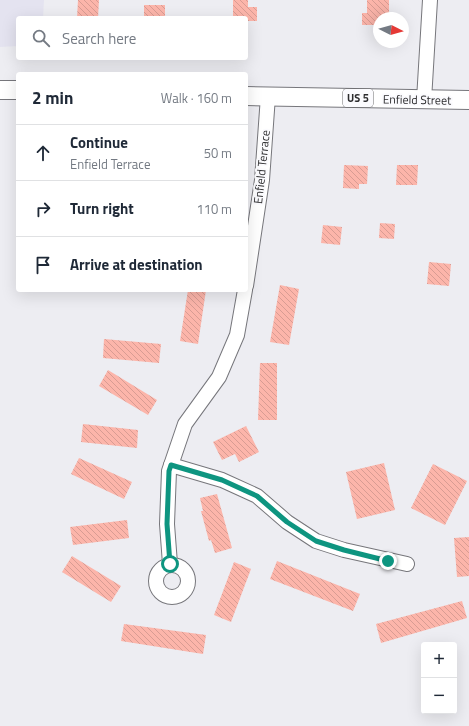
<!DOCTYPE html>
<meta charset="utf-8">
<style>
:root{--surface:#fff;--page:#f6f6f7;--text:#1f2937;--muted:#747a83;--line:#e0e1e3}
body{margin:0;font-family:"Titillium Web",sans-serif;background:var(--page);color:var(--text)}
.controls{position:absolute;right:12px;bottom:12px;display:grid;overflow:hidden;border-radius:4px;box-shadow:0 4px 16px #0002}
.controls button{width:36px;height:36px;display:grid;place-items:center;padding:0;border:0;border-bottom:1px solid var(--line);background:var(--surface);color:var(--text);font:20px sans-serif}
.compass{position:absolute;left:373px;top:12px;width:36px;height:36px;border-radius:50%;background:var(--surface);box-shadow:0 4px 16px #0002;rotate:96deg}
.stop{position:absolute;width:12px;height:12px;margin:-9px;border:3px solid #0e9580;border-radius:50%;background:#fff}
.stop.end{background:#0e9580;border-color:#fff;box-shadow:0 1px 4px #0008}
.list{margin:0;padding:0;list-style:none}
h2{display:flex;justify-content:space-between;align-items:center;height:52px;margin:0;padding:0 16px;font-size:17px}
h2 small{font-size:13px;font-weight:400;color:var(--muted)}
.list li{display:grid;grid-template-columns:26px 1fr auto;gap:12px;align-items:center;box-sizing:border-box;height:56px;padding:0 16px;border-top:1px solid var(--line)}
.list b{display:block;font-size:15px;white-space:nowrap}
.list p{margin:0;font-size:13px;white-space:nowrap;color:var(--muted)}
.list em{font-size:13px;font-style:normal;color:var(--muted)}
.icon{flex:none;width:22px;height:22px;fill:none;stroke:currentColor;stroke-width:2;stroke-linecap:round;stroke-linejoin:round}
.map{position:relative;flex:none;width:469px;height:726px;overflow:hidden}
.search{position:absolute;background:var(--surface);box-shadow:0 4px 16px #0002;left:16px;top:16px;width:232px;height:44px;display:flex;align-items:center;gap:10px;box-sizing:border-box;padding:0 14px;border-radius:4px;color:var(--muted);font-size:15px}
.panel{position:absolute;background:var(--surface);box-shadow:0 4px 16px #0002;left:16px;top:72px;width:232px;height:220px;border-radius:4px}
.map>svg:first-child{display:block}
.built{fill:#e4e3f0}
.building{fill:url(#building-back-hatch)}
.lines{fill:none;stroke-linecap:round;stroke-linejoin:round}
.minor-casing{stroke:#76767b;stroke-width:16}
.major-casing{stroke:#76767b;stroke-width:20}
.minor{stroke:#fff;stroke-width:14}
.major{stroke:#fff;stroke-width:18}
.route{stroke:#0e9580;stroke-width:5}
.labels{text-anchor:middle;stroke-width:4;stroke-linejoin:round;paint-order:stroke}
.shield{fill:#fbfbfe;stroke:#6a6a6c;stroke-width:1}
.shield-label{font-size:11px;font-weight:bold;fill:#2c2c2e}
.street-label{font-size:12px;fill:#2c2c2e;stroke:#fbfbfe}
</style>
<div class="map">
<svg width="469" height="726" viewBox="0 0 469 726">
<defs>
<pattern id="building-back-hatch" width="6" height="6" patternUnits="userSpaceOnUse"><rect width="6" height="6" fill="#fcb5aa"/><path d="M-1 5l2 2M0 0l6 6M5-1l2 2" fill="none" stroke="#d89c93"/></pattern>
</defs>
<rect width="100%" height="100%" fill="#ededf2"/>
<!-- built -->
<polygon class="built" points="0,0 44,0 43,18 18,18 18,46 0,47"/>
<!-- building -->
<g class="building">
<polygon points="78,0 99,0 98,18 77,18"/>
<polygon points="233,0 248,0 248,7 257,7 257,21 246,21 246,18 233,18"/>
<polygon points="367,0 389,0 389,18 379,18 379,25 362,25 362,13 367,13"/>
<rect x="144" y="5" width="21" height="13"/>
<polygon points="344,165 368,166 367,184 359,184 359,189 343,188"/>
<polygon points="397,165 418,165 417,185 396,185"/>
<polygon points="380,223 395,224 394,239 379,238"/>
<polygon points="323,225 342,227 340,245 321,243"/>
<polygon points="429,262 451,264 449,286 427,284"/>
<polygon points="280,285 299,289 289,345 270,342"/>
<polygon points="188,290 206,290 198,344 180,341"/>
<polygon points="104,339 161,344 159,363 103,358"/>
<polygon points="260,363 277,363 277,420 258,420"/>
<polygon points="108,370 157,400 148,415 99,386"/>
<polygon points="83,424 138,430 137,448 81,442"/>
<polygon points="246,426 259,452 239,462 235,454 222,460 213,442"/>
<polygon points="79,458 132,482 124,499 71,474"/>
<polygon points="384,463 395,510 357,519 346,472"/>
<polygon points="433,464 467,481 445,525 411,508"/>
<polygon points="217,494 232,548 215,553 211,540 209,541 201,511 203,511 200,498"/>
<polygon points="127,520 129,538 73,545 70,527"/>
<polygon points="469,537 469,576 457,577 454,538"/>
<polygon points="72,556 121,586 111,602 62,572"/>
<polygon points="277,561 360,594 353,611 270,579"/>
<polygon points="234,562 251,569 231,622 214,615"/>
<polygon points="462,601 467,618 381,643 376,624"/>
<polygon points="124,624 206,635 203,654 121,641"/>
</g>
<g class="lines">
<!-- minor casing -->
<g class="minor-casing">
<g id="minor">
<polyline points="424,100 430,0"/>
<polyline points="246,286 262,180 268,96"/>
<polyline points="171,465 222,480 257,496 287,522 316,541 344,550 407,564"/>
<polyline points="170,564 167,524 169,471 185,424 219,377 237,335 245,290"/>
<circle cx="172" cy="581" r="16"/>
</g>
</g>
<!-- major casing -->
<g class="major-casing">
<g id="major">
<polyline points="0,90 18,90"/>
<polyline points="246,96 469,100"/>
</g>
</g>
<!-- minor -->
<use href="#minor" class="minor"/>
<!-- major -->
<use href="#major" class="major"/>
</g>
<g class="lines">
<!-- route -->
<polyline class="route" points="170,564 167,524 169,471 171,465 222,480 257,496 287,522 316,541 344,550 388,561"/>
</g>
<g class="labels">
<!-- shield labels -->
<rect class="shield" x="343" y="89" width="30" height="18" rx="3"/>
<g class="shield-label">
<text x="358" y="102">US 5</text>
</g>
<!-- street labels -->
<g class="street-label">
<text transform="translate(417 100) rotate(1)" y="4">Enfield Street</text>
<text transform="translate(262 167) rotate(-84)" y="4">Enfield Terrace</text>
</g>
</g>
</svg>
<div class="controls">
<button>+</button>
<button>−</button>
</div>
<svg class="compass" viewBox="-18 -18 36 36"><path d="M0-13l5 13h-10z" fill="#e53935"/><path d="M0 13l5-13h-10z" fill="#747a83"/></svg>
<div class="stop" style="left:170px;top:564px"></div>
<div class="stop end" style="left:388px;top:561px"></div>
<div class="search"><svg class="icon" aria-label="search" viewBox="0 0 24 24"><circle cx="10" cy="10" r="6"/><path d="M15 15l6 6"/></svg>Search here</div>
<section class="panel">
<h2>2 min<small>Walk · 160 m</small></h2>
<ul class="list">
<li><svg class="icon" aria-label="ahead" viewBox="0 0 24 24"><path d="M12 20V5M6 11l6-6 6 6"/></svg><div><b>Continue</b><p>Enfield Terrace</p></div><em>50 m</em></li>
<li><svg class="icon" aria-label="right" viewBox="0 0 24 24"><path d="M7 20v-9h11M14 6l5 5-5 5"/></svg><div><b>Turn right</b></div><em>110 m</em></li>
<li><svg class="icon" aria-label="arrive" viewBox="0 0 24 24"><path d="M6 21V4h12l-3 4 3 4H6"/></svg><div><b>Arrive at destination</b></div></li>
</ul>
</section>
</div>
